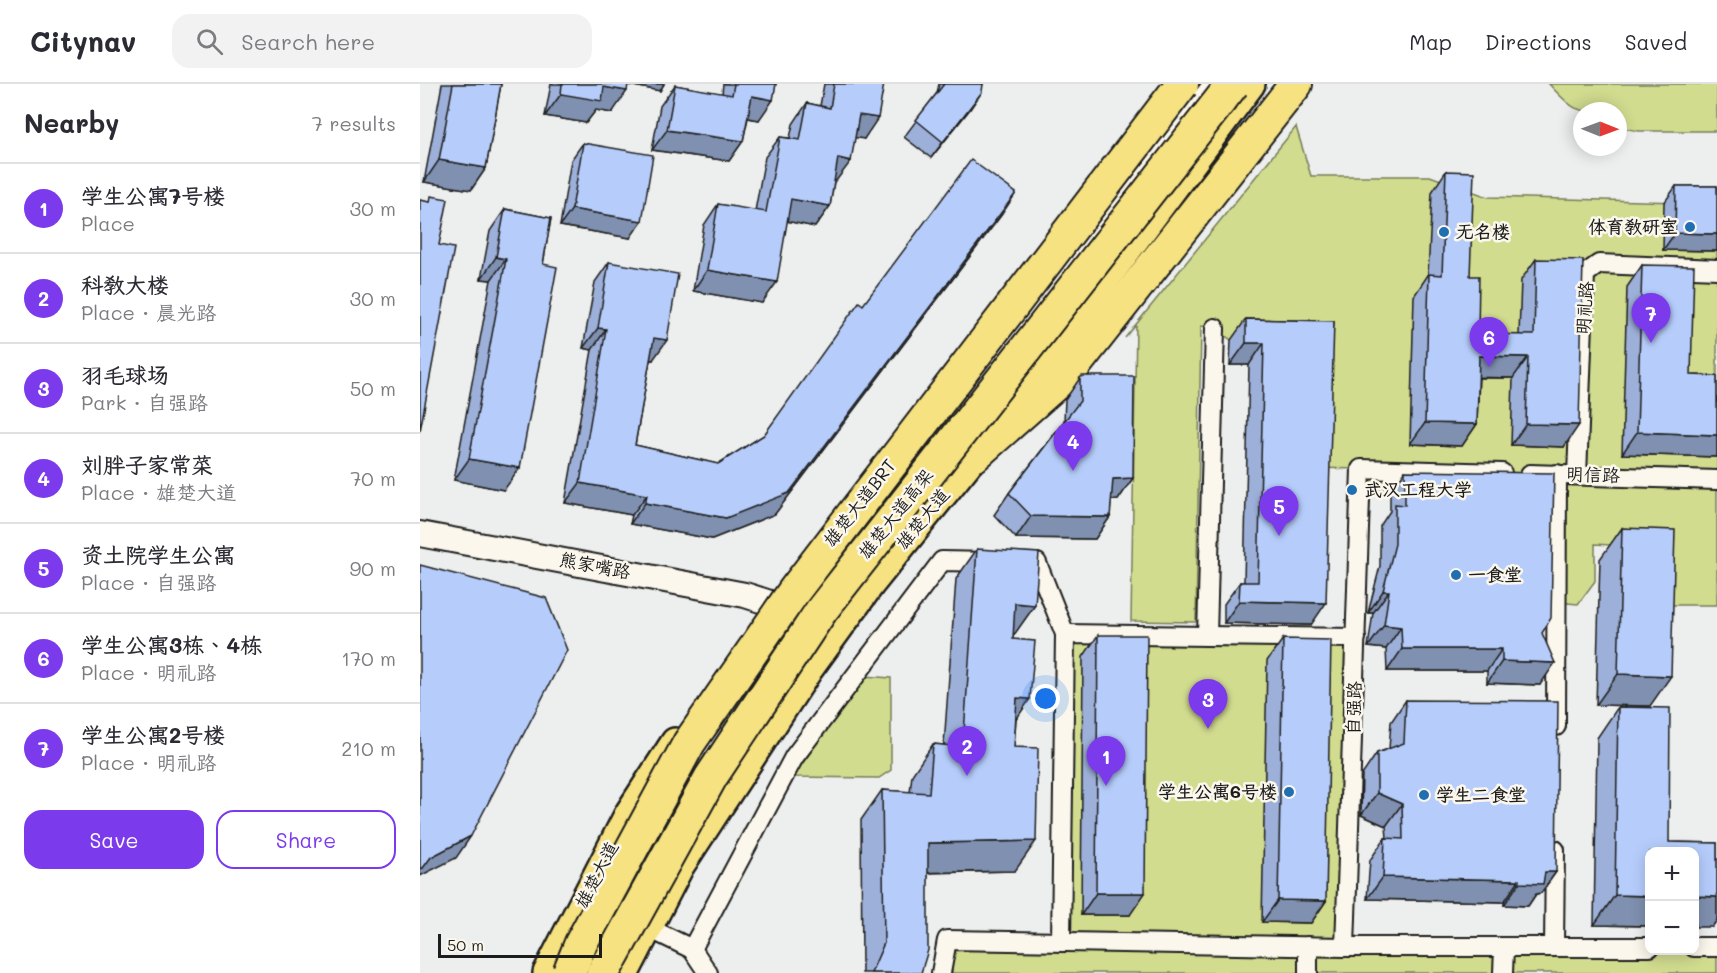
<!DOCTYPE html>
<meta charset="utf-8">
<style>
:root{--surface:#fff;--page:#f2f2f3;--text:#2b2b33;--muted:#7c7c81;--line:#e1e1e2;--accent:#7c3aed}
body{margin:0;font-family:Mali,"LXGW WenKai TC",sans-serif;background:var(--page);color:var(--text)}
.controls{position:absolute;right:18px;bottom:18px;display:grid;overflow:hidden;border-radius:12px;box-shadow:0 3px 15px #0003}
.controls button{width:54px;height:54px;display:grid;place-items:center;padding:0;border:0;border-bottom:2px solid var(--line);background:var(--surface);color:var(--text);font:30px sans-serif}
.compass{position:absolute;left:1153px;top:18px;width:54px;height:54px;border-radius:50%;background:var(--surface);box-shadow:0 3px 15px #0003;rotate:91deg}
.scale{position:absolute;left:18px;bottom:15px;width:164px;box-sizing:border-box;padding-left:6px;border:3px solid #1c1c1c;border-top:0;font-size:16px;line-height:21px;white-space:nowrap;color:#1c1c1c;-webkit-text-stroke:4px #fbf7ec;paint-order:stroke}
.you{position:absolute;left:626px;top:615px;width:21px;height:21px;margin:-15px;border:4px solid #fff;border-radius:50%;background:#1a73e8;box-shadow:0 0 0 9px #1a73e833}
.badge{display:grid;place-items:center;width:39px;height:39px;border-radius:50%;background:var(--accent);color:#fff;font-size:20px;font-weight:700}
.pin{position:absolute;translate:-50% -50px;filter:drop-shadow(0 2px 3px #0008)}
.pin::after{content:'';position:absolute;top:32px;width:21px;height:18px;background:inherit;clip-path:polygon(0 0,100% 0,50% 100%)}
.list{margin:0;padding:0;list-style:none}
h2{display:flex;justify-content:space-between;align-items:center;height:78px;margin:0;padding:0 24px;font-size:26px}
h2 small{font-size:20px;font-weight:400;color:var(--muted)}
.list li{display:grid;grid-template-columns:39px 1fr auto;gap:18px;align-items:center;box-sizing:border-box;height:90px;padding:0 24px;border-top:2px solid var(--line)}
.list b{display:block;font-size:22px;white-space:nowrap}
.list p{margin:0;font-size:20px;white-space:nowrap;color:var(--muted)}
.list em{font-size:20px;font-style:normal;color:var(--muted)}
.actions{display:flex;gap:12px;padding:18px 24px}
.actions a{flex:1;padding:14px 0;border:2px solid var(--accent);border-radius:18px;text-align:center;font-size:21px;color:var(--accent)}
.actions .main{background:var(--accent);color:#fff}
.icon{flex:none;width:33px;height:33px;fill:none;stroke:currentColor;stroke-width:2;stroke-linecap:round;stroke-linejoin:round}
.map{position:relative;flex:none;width:1297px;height:889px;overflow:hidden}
header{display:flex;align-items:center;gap:36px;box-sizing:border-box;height:84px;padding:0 30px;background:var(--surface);border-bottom:2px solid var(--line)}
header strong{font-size:28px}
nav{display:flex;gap:33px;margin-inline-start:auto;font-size:21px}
.search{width:420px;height:54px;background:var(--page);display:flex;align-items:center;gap:15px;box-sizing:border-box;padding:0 21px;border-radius:18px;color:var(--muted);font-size:22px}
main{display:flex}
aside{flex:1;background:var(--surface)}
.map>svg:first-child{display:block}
.green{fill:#d1dc8f;stroke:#767c56;stroke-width:1.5}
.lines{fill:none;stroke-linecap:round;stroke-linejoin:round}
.lane-casing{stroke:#1c1c1c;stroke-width:14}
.street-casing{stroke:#1c1c1c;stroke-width:22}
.secondary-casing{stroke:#1c1c1c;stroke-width:28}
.primary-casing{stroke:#1c1c1c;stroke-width:32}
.highway-casing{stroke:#1c1c1c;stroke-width:36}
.lane{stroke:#fbf7ec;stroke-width:9}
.street{stroke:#fbf7ec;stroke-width:18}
.secondary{stroke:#fbf7ec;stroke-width:24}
.primary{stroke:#f6e281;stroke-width:27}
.highway{stroke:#f6e281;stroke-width:32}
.highway-bridge-casing{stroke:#1c1c1c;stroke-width:36;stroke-linecap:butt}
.highway-bridge{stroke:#f6e281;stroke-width:32}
.wall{fill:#9db0d9;stroke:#1c1c1c;stroke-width:1.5}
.shaded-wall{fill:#7f90b0;stroke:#1c1c1c;stroke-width:1.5}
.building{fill:#b6cdfc;stroke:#1c1c1c;stroke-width:1.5}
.poi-dot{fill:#1f6fb2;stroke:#fbf7ec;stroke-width:2}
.labels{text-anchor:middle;stroke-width:5;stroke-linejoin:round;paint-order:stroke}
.poi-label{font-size:18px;font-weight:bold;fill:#1c1c1c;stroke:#fbf7ec;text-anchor:start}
.street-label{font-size:18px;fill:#1c1c1c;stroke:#fbf7ec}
</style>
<header>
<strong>Citynav</strong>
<div class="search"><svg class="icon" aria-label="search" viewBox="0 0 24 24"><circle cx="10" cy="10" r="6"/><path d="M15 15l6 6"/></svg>Search here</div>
<nav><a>Map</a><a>Directions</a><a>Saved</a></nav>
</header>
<main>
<aside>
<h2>Nearby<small>7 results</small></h2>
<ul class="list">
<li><span class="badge">1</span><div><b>学生公寓7号楼</b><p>Place</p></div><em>30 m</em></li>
<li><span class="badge">2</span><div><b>科教大楼</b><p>Place · 晨光路</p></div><em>30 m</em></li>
<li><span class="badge">3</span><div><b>羽毛球场</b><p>Park · 自强路</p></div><em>50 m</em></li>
<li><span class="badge">4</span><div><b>刘胖子家常菜</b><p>Place · 雄楚大道</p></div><em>70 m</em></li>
<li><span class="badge">5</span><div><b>资土院学生公寓</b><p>Place · 自强路</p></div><em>90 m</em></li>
<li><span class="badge">6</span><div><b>学生公寓3栋、4栋</b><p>Place · 明礼路</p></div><em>170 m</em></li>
<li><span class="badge">7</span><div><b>学生公寓2号楼</b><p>Place · 明礼路</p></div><em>210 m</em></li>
</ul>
<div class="actions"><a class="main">Save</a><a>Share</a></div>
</aside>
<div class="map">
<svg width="1297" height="889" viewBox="0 0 1297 889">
<rect width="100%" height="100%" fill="#edefef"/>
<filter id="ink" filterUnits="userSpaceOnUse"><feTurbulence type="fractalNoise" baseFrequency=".0167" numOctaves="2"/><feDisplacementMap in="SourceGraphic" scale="12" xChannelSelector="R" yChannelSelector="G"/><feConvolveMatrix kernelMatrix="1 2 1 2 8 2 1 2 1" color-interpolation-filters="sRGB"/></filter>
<g filter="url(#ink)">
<!-- green -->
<g class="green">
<path d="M1129,0H1297V47H1219L1198,43V27C1157,27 1158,32 1129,0Z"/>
<polygon points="876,43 891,92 1010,92 1068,113 1297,119 1297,521 1241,521 1237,464 1175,460 1175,497 1158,520 1136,518 1137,407 940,405 941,385 895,384 898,259 811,256 795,244 781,242 776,538 711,537 716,241 705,254"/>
<polygon points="645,550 936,554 925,862 1230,866 1297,863 1297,889 521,889 527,856 641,858"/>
<polygon points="444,592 471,594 471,686 459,694 373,693"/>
</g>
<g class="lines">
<!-- lane casing -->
<g class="lane-casing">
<g id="lane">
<polyline points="475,401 578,273 787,0"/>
<polyline points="202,816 275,683 335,590"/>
<polyline points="167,883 191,836"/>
</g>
</g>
<!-- street casing -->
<g class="street-casing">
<g id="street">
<polyline points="1110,390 1297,396"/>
<polyline points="1157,391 1165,190 1179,180 1297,185"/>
<polyline points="787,552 795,244"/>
<polyline points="1136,642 1137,390"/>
<polyline points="241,850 272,865 288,889"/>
<polyline points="641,858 645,550 936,554"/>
<polyline points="925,863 941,385 1082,389"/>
<polyline points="1134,863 1135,766"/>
<polyline points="1274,863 1297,863"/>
<polyline points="272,865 374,673 522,477 617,479 645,550"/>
<polyline points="521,889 527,856 925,863 1230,863"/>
<polyline points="888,889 888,862"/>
<polyline points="1083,889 1084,863"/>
</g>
</g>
<!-- secondary casing -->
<g class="secondary-casing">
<polyline id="secondary" points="0,450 325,511 350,519"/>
</g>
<!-- primary casing -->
<g class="primary-casing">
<g id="primary">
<polyline points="127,889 209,729 255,658"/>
<polyline points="205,889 260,782 389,585 450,501 554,372 831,0"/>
</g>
</g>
<!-- highway casing -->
<g class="highway-casing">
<polyline id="highway" points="554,372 651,286 876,0"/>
</g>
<!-- lane -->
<use href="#lane" class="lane"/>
<!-- street -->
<use href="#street" class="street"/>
<!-- secondary -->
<use href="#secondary" class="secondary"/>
<!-- primary -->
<use href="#primary" class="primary"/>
<!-- highway -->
<use href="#highway" class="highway"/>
<!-- highway-bridge casing -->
<g class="highway-bridge-casing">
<g id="highway-bridge">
<polyline points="149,889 161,859 269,659 374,507 762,0"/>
<polyline points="183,889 291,693 401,527 813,0"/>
</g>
</g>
<!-- highway-bridge -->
<use href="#highway-bridge" class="highway-bridge"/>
</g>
<!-- wall -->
<g class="wall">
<polygon points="22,0 81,0 66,84 51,106 4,98"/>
<polygon points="131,0 244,0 240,7 208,1 192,29 176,26 166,39 125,32"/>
<polygon points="303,0 356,0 339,36 328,34 323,57 309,77 232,66 240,22 255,1 302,10"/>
<polygon points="404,0 464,0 444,55 435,53 416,97 414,97 410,122 395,143 367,137 342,219 273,207 284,141 298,120 335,127 345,73 360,53 370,54 373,40 387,19 400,22"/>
<polygon points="519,0 563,0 550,25 511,74 484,53 517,9"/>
<polygon points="163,59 210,154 140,142 151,76"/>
<polygon points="1026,87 1050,192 1058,250 1099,251 1101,196 1116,175 1144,363 1091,361 1093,294 1059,294 1057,340 1042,362 990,360 994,212 1008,191 1012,108"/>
<polygon points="1256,102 1297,102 1297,167 1243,166 1244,119"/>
<polygon points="85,125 131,134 84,406 34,396 71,196 61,195 70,147"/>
<polygon points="582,130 355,430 292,455 210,440 212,431 145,419 172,266 163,264 175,198 189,178 233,276 230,276 215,361 298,380 344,351 443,221"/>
<polygon points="1222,181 1271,291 1297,292 1297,373 1202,370 1207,203"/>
<polygon points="826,235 914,237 891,541 804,539 804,520 820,498 824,498 829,281 810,281 811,256"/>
<polygon points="660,294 713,394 698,416 691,416 690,433 675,455 596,454 574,431 589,409 644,337 645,316"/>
<polygon points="985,387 1122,549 1120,601 1067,599 1067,587 967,587 966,565 948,563 953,529 948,529 960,482 960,442 970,427 970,409"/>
<polygon points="1202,444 1230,622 1176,621 1180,475"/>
<polygon points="557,465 615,521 593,551 596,636 594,663 595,787 508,789 501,889 442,889 441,736 462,706 490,708 492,691 513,660 524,661 536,495"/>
<polygon points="678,551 710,831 661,831 663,573"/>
<polygon points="863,555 906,817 891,839 842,838 847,577"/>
<polygon points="986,616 1136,788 1121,809 1116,810 1108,822 1084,821 1084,818 947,815 950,776 965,754 967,754 966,742 941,731 942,691 957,669 969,665 971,638"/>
<polygon points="1198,623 1249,758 1297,759 1297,836 1292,843 1230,768 1230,842 1174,841 1177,654"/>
</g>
<!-- shaded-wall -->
<g class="shaded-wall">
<polygon points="203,0 244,0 240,7"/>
<polygon points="184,3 207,7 192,29 176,26 166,39 125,32 141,10"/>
<polygon points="562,8 550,25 511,74 523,58"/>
<polygon points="332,12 353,16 339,36 317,32"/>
<polygon points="439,31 458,34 444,55 425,52"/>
<polygon points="247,46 323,57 309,77 232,66"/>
<polygon points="418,74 431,77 416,97 404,95"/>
<polygon points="19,76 66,84 51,106 4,98"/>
<polygon points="596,109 582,130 355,430 292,455 210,440 225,419 306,434"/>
<polygon points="371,115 410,122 395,143 356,135"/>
<polygon points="152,125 222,137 210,154 140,142"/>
<polygon points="1255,149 1297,150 1297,167 1243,166"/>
<polygon points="76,173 86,175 71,196 61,195"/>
<polygon points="287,186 357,198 342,219 273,207"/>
<polygon points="178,244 186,245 172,266 163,264"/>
<polygon points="234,254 247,256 233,276 220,274"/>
<polygon points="826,259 844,259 829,281 810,281"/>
<polygon points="1059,272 1108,273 1093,294 1044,293"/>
<polygon points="1005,339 1057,340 1042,362 990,360"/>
<polygon points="1106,340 1159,341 1144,363 1091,361"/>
<polygon points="1217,348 1297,351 1297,373 1202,370"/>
<polygon points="49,375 100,384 84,406 34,396"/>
<polygon points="713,394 698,416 677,417 693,395"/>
<polygon points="160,399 227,411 212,431 145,419"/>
<polygon points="611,432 690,433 675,455 596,454"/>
<polygon points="963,507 969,507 953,529 948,529"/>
<polygon points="819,517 906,519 891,541 804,539"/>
<polygon points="595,519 615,521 594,551 574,550"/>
<polygon points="964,541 981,543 966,565 948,563"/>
<polygon points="982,565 1082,565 1067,587 967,587"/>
<polygon points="1082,577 1135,579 1120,601 1067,599"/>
<polygon points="1198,590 1251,592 1230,622 1176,621"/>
<polygon points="597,614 610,615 589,646"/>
<polygon points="957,709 982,720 966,742 941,731"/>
<polygon points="51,752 36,774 0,792 0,785 11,773"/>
<polygon points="616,757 595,787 487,789 508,759"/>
<polygon points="1125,788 1136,788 1121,809 1116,810 1108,822 1084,821 1099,799"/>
<polygon points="963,793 1099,796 1084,818 947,815"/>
<polygon points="676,809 725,809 710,831 661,831"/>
<polygon points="1195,811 1230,812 1230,842 1174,841"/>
<polygon points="1275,812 1297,813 1297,836 1292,843 1275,843"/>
<polygon points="858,816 906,817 891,839 842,838"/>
</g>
<!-- building -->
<g class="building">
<polygon points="33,0 81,0 66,84 19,76"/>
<polygon points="142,0 208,0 207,7 184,3 182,17 141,10"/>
<polygon points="314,0 356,0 353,16 332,12 323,57 247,46 255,1 312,11"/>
<polygon points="414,0 464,0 458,34 439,31 431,77 418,74 410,122 371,115 357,198 287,186 298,120 346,128 360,53 380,56 387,19 410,24"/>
<polygon points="524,0 563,0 562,8 523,58 496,36"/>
<polygon points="163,59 233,71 222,137 152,125"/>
<polygon points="551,76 596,109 369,409 306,434 225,419 227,411 160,399 186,245 178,244 189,178 258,190 247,256 234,254 215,361 298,380 344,351 439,218 443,221"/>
<polygon points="1026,87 1054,88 1050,192 1059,192 1058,250 1114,251 1116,175 1163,176 1159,341 1106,340 1108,273 1059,272 1057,340 1005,339 1009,190 1022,191"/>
<polygon points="1256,102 1297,102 1297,150 1255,149"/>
<polygon points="11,112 28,115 19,161 34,164 0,347 0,116 10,118"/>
<polygon points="85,125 131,134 123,180 137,183 100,384 49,375 86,175 76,173"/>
<polygon points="1222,181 1274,182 1271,291 1297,292 1297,351 1217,348"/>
<polygon points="826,235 914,237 906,519 819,517 820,498 838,498 844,259 826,259"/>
<polygon points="662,292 714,292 713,394 693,395 690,433 611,432 589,409 660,317 660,294"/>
<polygon points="985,387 1134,389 1131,534 1122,549 1135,579 1082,577 1082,565 982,565 981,543 964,541 969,507 963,507 975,460 975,420 985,421"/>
<polygon points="1202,444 1255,446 1251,592 1198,590"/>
<polygon points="557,465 619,469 615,521 595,519 593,555 615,557 610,615 597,614 594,663 618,664 616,757 508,759 508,866 501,889 451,889 464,859 462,706 509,709 513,660 543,663"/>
<polygon points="0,481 126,514 147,566 51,752 11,773 3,784 0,785"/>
<polygon points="678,551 727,551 725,809 676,809"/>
<polygon points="863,555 911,556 906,817 858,816"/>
<polygon points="986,616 1138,617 1136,788 1125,788 1123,800 1099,799 1099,796 963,793 965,754 983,755 982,720 957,709 957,669 984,659"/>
<polygon points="1198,623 1250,624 1249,758 1297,759 1297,813 1275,812 1275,768 1230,768 1230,812 1195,811"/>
</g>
</g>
<!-- markers -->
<g class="poi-dot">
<circle cx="1270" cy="143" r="6"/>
<circle cx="1024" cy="148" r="6"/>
<circle cx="932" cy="406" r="6"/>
<circle cx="1036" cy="491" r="6"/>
<circle cx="869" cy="708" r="6"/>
<circle cx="1004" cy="711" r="6"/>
</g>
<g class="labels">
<!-- poi labels -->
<g class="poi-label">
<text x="1258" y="149" text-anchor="end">体育教研室</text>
<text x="1036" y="154">无名楼</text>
<text x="944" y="412">武汉工程大学</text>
<text x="1048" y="497">一食堂</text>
<text x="857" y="714" text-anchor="end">学生公寓6号楼</text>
<text x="1016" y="717">学生二食堂</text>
</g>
<!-- street labels -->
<g class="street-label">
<text transform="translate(1165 224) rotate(-86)" y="6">明礼路</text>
<text transform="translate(1173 391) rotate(2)" y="6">明信路</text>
<text transform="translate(440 419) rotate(-52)" y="6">雄楚大道BRT</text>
<text transform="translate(476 430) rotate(-52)" y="6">雄楚大道高架</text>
<text transform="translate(503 435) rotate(-51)" y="6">雄楚大道</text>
<text transform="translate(175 482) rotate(11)" y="6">熊家嘴路</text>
<text transform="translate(934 624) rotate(-88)" y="6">自强路</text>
<text transform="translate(177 791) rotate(-63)" y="6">雄楚大道</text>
</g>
</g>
</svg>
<div class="controls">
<button>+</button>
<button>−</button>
</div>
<svg class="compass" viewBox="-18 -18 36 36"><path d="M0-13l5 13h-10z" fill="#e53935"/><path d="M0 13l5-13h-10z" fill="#7c7c81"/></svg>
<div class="scale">50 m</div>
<div class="you"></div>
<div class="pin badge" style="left:686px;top:702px">1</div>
<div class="pin badge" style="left:547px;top:692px">2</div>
<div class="pin badge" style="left:788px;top:645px">3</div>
<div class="pin badge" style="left:653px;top:387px">4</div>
<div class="pin badge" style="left:859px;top:452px">5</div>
<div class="pin badge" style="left:1069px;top:283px">6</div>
<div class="pin badge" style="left:1231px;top:259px">7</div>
</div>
</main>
